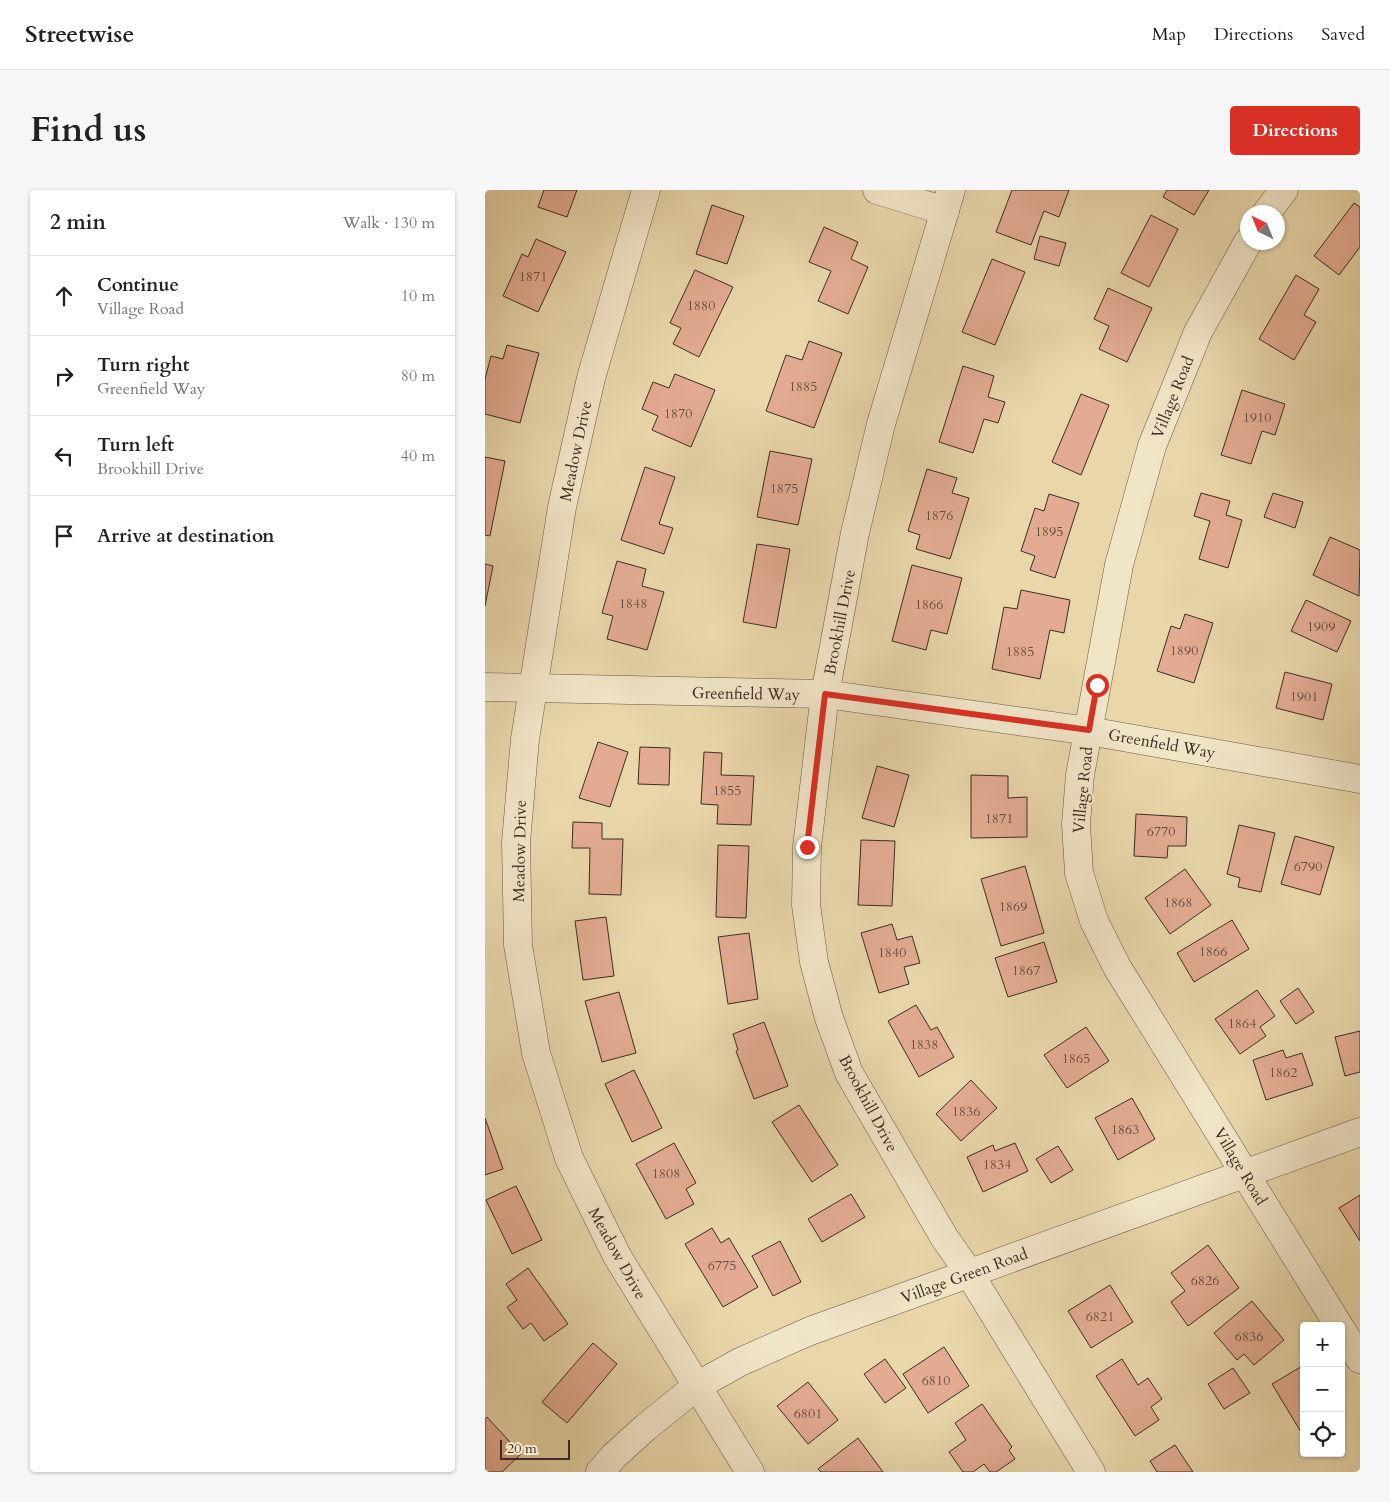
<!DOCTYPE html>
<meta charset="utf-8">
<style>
:root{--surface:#fff;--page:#f6f6f6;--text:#222;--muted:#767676;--line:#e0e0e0;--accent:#d93025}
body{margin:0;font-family:Cardo,serif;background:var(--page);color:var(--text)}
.controls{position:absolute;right:15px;bottom:15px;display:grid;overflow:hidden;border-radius:5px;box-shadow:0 1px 4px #0004}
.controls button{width:45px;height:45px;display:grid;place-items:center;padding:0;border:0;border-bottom:1px solid var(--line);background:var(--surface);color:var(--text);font:25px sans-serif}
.compass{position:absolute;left:755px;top:15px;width:45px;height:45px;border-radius:50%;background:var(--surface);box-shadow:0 1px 4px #0004;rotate:317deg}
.scale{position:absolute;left:15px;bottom:12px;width:70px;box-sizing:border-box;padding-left:5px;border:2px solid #3d2c25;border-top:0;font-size:14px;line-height:18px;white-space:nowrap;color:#3d2c25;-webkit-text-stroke:4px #f1e5c8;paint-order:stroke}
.stop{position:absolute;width:15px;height:15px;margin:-11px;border:4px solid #d93025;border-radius:50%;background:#fff}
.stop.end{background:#d93025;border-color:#fff;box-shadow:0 1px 5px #0008}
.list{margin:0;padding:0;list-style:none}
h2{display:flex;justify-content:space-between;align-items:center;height:65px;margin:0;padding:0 20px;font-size:21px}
h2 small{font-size:16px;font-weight:400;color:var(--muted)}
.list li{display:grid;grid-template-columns:32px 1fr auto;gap:15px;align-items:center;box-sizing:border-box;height:80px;padding:0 20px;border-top:1px solid var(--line)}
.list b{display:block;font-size:19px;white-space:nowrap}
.list p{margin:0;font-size:16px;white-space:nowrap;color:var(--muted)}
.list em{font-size:16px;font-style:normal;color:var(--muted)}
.icon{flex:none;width:28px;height:28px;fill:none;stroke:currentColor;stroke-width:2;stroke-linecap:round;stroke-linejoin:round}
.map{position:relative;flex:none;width:875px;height:1282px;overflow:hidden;border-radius:5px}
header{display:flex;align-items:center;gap:30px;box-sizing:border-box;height:70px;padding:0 25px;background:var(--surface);border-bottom:1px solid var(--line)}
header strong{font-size:24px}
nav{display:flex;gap:28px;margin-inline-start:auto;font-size:18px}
.intro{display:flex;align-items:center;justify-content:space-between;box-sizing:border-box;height:120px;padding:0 30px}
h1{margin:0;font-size:35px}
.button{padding:12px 22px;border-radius:5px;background:var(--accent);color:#fff;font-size:18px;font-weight:700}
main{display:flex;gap:30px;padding:0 30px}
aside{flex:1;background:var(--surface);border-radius:5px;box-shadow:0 1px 4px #0004}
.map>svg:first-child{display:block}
.building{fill:#e3ac92;stroke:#3d2c25}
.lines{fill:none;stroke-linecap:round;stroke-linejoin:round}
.minor-casing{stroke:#685746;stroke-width:29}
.minor{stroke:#f1e5c8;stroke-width:28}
.route{stroke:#d93025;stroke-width:6}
.labels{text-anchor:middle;stroke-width:4.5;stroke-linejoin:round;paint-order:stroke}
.number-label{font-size:14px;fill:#664c40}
.street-label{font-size:16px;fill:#3d2c25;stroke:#f1e5c8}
</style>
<header>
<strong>Streetwise</strong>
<nav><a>Map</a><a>Directions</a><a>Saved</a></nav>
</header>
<div class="intro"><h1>Find us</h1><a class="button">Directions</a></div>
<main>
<aside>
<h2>2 min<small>Walk · 130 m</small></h2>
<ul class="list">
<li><svg class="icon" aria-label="ahead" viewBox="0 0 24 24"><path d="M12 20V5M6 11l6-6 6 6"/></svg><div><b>Continue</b><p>Village Road</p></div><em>10 m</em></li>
<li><svg class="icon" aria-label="right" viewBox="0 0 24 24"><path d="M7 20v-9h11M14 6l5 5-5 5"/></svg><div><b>Turn right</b><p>Greenfield Way</p></div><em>80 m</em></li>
<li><svg class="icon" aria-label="left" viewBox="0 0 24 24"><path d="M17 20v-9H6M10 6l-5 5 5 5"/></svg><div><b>Turn left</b><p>Brookhill Drive</p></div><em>40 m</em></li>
<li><svg class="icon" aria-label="arrive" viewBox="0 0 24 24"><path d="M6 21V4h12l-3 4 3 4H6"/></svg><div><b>Arrive at destination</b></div></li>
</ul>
</aside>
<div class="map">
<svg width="875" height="1282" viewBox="0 0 875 1282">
<rect width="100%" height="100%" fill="#e9d7aa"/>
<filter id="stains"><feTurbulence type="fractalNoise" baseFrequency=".004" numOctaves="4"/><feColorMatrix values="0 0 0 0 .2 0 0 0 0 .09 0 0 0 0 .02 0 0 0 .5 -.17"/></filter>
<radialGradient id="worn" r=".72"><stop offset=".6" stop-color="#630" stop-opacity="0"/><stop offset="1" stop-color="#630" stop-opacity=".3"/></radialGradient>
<!-- building -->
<g class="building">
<polygon points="59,0 92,0 82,27 53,17"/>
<polygon points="527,0 584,0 574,27 559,21 546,55 511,42"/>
<polygon points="682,0 724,0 709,25 678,7"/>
<polygon points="869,13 875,17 875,57 854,85 829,66"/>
<polygon points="227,15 259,26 242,74 211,64"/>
<polygon points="666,25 693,39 664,97 636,83"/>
<polygon points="339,37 373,52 366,69 383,77 363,124 333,111 346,81 324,72"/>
<polygon points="555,46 581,53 574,76 549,69"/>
<polygon points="51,49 81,62 53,122 18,106 37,64 43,67"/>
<polygon points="507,69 540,82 510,155 477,142"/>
<polygon points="210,80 248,97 214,167 188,154 196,138 185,133"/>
<polygon points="811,85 834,99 819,125 831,132 809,170 774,149"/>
<polygon points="623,98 667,118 642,172 614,159 624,136 609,129"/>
<polygon points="324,151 357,163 329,238 281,221 301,165 317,170"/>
<polygon points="22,155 54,163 35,233 0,224 0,189 6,166 18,169"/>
<polygon points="478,176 509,186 503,207 520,212 513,233 499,229 488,263 454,252"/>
<polygon points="190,184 230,200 206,257 167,240 173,226 157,219 168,192 184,198"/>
<polygon points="757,200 800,214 790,245 777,241 766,274 736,265"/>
<polygon points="596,204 624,215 596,285 567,272"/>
<polygon points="285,261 327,269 313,335 272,327"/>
<polygon points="0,267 20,271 5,346 0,345"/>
<polygon points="160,277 190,287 174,334 188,338 179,364 136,350"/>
<polygon points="442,279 472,288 467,303 484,308 465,369 431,359 435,345 423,341"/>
<polygon points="716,303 745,311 741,325 757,330 743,378 714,369 725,331 709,326"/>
<polygon points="788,303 818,312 810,338 779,327"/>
<polygon points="564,304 594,313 570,388 545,380 550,366 536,361 550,318 559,321"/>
<polygon points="845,347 875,360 874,406 828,385"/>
<polygon points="272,354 305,359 291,438 258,432"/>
<polygon points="132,371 161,379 157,396 179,402 162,460 122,449 128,426 117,423"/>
<polygon points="0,374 8,376 0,416"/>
<polygon points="427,375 477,388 462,444 446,440 441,460 407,451"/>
<polygon points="536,400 585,410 579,443 565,440 555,489 507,479 519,417 532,419"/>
<polygon points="821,410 866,431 852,462 806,441"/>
<polygon points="700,424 728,433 709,493 672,481 686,436 695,439"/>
<polygon points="800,482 847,494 838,530 791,518"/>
<polygon points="113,552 143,562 125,617 94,608"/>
<polygon points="155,557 185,558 184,595 153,594"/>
<polygon points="219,562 237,563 236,585 269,586 266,635 232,634 233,615 216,614"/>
<polygon points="392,576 424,585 409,637 377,628"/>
<polygon points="486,585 523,586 523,608 542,607 542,647 486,648"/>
<polygon points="651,624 702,627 701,656 683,656 682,668 649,666"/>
<polygon points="88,632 117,633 117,649 138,649 136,705 104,704 105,658 87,658"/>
<polygon points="754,635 790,643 776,702 753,697 755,688 742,684"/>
<polygon points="810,646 849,657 835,705 796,694"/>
<polygon points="376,650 410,651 407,716 373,715"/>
<polygon points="233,655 264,656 261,728 231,727"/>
<polygon points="540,676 559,743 516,756 496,689"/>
<polygon points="700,679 726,715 685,744 660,708"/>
<polygon points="121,727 129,786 98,790 90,731"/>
<polygon points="747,730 764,759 709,792 692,763"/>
<polygon points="407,734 412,750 427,746 435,773 419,777 424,794 394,803 376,743"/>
<polygon points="264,743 273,809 243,814 233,747"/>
<polygon points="559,752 572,792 523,807 510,768"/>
<polygon points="813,798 829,822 811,834 795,811"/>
<polygon points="772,800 790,826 775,837 781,846 755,864 730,829"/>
<polygon points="134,802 151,863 117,872 100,811"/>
<polygon points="431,815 446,840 452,837 469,867 434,887 403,831"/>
<polygon points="279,832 303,896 269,909 251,861 253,860 248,844"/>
<polygon points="601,837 624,871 582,898 559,865"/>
<polygon points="875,841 875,882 860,886 850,847"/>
<polygon points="798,860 801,868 817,863 828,895 781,910 768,870"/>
<polygon points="149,880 177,938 147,952 120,894"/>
<polygon points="486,890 512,918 476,951 451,924"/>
<polygon points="647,908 670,949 633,970 610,928"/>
<polygon points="314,915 353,975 327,992 287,932"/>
<polygon points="0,928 18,979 0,985"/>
<polygon points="189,953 211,993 201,999 209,1014 181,1029 151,974"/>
<polygon points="530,953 543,981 498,1002 482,967 508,955 510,961"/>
<polygon points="573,956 588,980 566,993 551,969"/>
<polygon points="31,996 57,1050 27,1064 1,1010"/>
<polygon points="366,1004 380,1027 337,1052 323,1029"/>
<polygon points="875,1005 875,1051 854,1018"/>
<polygon points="227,1038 236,1053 244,1048 273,1097 238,1117 200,1054"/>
<polygon points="295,1051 316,1092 288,1106 267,1066"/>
<polygon points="723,1055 754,1098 703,1136 686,1112 700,1101 686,1083"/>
<polygon points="43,1078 83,1134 59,1151 46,1133 38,1139 22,1117 32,1110 21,1094"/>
<polygon points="625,1095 648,1132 606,1158 583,1121"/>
<polygon points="767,1111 799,1150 769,1175 759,1164 752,1170 729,1143"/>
<polygon points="108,1153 132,1174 82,1233 57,1212"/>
<polygon points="459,1157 484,1196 443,1223 418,1184"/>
<polygon points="400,1169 421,1198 400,1213 379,1184"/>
<polygon points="637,1169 653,1195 663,1188 677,1209 666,1217 674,1230 650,1246 611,1186"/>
<polygon points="819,1175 819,1247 787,1194"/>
<polygon points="748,1178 765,1203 739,1219 723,1194"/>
<polygon points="323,1192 353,1230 323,1254 292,1216"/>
<polygon points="497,1214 527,1257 524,1260 530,1269 511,1282 505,1282 499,1274 488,1282 478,1282 464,1262 481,1250 470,1233"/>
<polygon points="2,1227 36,1264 17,1282 0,1282 0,1229"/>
<polygon points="373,1248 398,1282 336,1282 333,1279"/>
<polygon points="690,1255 708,1282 672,1282 665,1271"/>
</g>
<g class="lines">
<!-- minor casing -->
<g class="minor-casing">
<g id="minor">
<polyline points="161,0 106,188 77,317 40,549 31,652 33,755 51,863 84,968 132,1066 265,1282"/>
<polyline points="392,0 460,21"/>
<polyline points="466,0 396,234 370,343 340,504 322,657 321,715 329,772 344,828 364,883 459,1047 484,1083 606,1282"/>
<polyline points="782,22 799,0"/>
<polyline points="763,52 713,142 667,256 634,375 595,585 591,634 594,683 609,731 632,777 854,1136"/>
<polyline points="0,497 340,504 604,541 875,589"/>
<polyline points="856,1139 875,1169"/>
<polyline points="115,1282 129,1266 161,1237 212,1196 255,1172 325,1141 875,942"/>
</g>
</g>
<!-- minor -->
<use href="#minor" class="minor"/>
</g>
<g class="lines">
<!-- route -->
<polyline class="route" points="322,657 340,504 604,540 612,495"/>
</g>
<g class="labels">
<!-- number labels -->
<g class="number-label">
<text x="48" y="91">1871</text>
<text x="216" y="120">1880</text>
<text x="318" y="201">1885</text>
<text x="193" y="228">1870</text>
<text x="772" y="232">1910</text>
<text x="299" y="303">1875</text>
<text x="454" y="330">1876</text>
<text x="564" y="346">1895</text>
<text x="148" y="418">1848</text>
<text x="444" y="419">1866</text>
<text x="836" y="441">1909</text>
<text x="699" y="465">1890</text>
<text x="535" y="466">1885</text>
<text x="819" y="511">1901</text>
<text x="242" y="605">1855</text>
<text x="514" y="633">1871</text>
<text x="676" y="646">6770</text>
<text x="823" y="681">6790</text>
<text x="693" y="717">1868</text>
<text x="528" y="721">1869</text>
<text x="728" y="766">1866</text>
<text x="407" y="767">1840</text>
<text x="541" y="785">1867</text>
<text x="757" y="838">1864</text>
<text x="439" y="859">1838</text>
<text x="591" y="873">1865</text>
<text x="798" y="887">1862</text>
<text x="481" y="926">1836</text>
<text x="640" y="944">1863</text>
<text x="512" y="979">1834</text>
<text x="181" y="988">1808</text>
<text x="237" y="1080">6775</text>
<text x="720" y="1095">6826</text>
<text x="615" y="1131">6821</text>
<text x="764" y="1151">6836</text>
<text x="451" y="1195">6810</text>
<text x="323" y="1228">6801</text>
</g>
<!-- street labels -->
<g class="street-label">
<text transform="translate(687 207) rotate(-68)" y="6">Village Road</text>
<text transform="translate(90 261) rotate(-78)" y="6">Meadow Drive</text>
<text transform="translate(354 432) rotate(-79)" y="6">Brookhill Drive</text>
<text transform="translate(261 503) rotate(1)" y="6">Greenfield Way</text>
<text transform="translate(677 553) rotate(10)" y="6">Greenfield Way</text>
<text transform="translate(597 600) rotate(-84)" y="6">Village Road</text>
<text transform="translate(34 661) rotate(-89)" y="6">Meadow Drive</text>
<text transform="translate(384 913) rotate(62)" y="6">Brookhill Drive</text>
<text transform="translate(756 976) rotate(59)" y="6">Village Road</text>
<text transform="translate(133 1063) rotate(61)" y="6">Meadow Drive</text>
<text transform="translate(479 1085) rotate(-20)" y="6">Village Green Road</text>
</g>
</g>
<rect width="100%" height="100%" filter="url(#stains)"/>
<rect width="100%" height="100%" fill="url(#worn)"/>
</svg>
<div class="controls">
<button>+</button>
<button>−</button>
<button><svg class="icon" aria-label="locate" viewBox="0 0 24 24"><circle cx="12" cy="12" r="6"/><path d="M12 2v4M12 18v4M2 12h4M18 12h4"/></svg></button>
</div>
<svg class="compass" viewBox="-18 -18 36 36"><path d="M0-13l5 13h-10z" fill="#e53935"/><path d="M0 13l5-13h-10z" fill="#767676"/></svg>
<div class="scale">20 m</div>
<div class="stop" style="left:612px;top:495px"></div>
<div class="stop end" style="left:322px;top:657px"></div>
</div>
</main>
